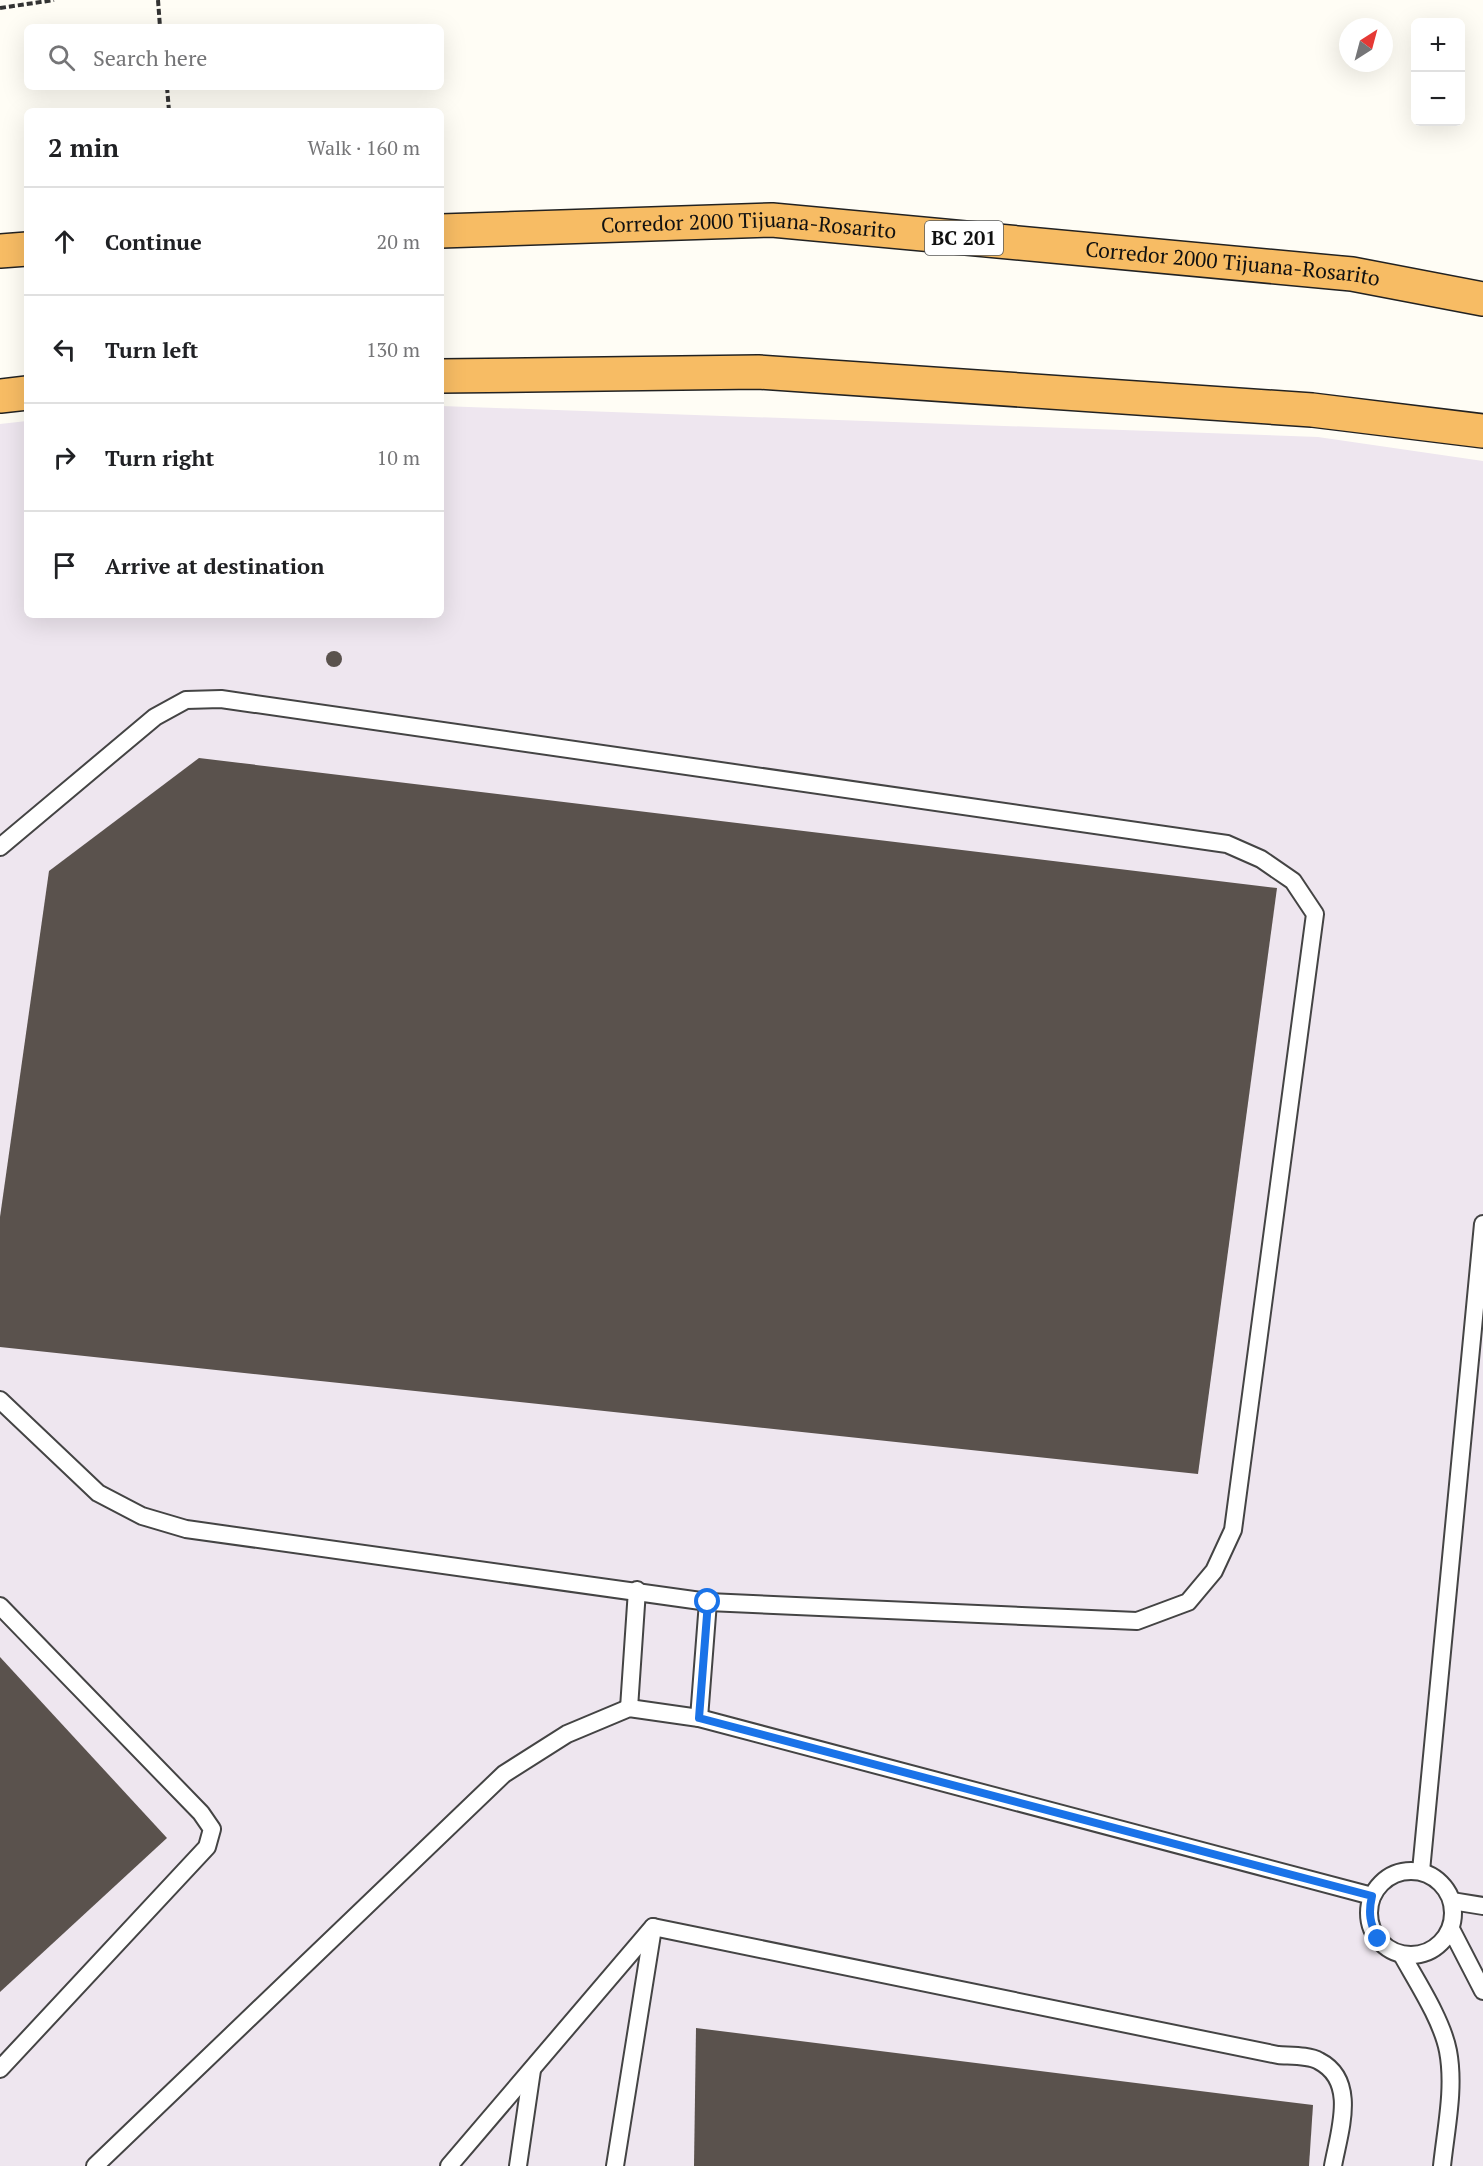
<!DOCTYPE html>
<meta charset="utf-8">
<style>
:root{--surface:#fff;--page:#f2f2f2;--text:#202124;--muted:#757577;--line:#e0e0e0}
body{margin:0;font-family:"PT Serif",serif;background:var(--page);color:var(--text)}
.controls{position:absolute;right:18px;top:18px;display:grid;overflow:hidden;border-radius:9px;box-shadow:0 6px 24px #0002}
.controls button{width:54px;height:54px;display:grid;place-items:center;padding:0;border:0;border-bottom:2px solid var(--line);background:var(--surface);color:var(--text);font:30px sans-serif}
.compass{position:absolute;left:1339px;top:18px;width:54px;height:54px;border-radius:50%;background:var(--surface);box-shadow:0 6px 24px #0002;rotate:36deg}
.stop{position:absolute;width:18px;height:18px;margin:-14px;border:4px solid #1a73e8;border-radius:50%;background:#fff}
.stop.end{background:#1a73e8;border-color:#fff;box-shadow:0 2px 6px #0008}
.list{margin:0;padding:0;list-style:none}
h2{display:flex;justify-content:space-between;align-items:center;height:78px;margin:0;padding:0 24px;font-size:26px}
h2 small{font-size:20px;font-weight:400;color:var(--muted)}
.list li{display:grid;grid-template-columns:39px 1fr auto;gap:18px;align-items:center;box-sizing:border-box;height:108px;padding:0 24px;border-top:2px solid var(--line)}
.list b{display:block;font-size:22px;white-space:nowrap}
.list em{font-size:20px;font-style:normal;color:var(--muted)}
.icon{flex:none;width:33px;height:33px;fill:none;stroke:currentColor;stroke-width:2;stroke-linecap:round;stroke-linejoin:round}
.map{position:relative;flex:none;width:1483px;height:2166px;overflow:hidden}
.search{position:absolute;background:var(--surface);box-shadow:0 6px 24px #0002;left:24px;top:24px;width:420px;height:66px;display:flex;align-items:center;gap:15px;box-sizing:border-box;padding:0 21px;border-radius:9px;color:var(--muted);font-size:22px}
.panel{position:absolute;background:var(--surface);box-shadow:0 6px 24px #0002;left:24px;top:108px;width:420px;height:510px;border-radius:9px}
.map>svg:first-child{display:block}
.industrial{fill:#eee6ef}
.building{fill:#5a524d}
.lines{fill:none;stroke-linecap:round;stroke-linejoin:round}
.service-casing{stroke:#444;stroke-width:20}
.trunk-casing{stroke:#222;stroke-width:36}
.path{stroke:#333;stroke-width:4;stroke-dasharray:6 3;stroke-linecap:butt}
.service{stroke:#fff;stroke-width:16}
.trunk{stroke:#f7bc64;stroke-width:33}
.route{stroke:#1a73e8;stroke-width:8}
.labels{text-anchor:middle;stroke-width:6;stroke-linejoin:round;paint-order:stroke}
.shield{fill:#fff;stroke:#585858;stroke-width:1.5}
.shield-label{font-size:20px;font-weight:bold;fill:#111}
.street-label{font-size:21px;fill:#111;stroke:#fff}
</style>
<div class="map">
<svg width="1483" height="2166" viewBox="0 0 1483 2166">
<rect width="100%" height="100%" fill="#fffdf5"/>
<!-- industrial -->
<polygon class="industrial" points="441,406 1318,437 1483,461 1483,2166 0,2166 0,424 27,421 27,615 441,615"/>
<!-- building -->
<g class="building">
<circle cx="334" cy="659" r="8"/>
<polygon points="199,758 1277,888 1198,1474 0,1347 0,1217 49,871"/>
<polygon points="0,1657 167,1838 0,1992"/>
<polygon points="696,2028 1313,2105 1309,2166 694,2166"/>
</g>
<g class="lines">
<!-- service casing -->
<g class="service-casing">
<g id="service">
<polyline points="0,847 155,717 186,700 221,699 1227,844 1261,859 1293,881 1315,914 1233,1530 1214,1571 1188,1602 1137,1621 708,1602 186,1529 142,1516 98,1493 0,1400"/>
<polyline points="0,1606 201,1813 212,1829 207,1847 0,2069"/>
<polyline points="629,1708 637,1590"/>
<polyline points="699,1718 708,1602"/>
<circle cx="1411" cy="1913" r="42"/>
<polyline points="1421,1871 1483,1224"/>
<polyline points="1452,1901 1483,1906"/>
<path d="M653,1927L1278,2055C1290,2056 1309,2055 1319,2061C1358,2081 1339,2132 1333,2166"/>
<polyline points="1451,1929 1483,1991"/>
<path d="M1402,1955C1417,1982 1442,2020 1448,2051C1455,2088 1446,2128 1442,2166"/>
<polyline points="95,2166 504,1774 567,1734 629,1708 699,1718 1372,1896"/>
<polyline points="449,2166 653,1927"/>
<polyline points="518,2166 532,2070"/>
<polyline points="615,2166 653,1928"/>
</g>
</g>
<!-- trunk casing -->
<g class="trunk-casing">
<g id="trunk">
<path id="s1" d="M441,231L772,220L1352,274L1483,299"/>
<polyline points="0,251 27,249"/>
<polyline points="441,376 758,372 1312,410 1483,431"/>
<polyline points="0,396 27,393"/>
</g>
</g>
<!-- path -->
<g class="path">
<polyline points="158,0 160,27"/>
<polyline points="0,8 54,0"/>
<polyline points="167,87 169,111"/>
</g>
<!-- service -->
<use href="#service" class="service"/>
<!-- trunk -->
<use href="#trunk" class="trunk"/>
</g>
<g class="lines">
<!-- route -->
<path class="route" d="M708,1602L699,1718L1372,1896C1368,1913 1370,1924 1378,1939"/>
</g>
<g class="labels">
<!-- shield labels -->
<rect class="shield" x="925" y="221" width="78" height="34" rx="4.5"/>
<g class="shield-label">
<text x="964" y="245">BC 201</text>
</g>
<!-- street labels -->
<g class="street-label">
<text dy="7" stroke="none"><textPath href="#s1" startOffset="308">Corredor 2000 Tijuana-Rosarito</textPath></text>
<text dy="7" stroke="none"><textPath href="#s1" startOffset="794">Corredor 2000 Tijuana-Rosarito</textPath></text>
</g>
</g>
</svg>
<div class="controls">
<button>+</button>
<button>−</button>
</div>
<svg class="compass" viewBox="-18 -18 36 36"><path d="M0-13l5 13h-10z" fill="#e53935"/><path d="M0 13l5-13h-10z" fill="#757577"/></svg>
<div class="stop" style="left:708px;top:1602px"></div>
<div class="stop end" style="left:1378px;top:1939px"></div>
<div class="search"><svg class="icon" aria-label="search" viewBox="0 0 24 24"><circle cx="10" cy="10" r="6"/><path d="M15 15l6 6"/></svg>Search here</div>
<section class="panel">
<h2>2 min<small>Walk · 160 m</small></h2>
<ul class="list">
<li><svg class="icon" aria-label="ahead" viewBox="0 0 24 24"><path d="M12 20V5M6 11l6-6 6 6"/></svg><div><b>Continue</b></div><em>20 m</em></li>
<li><svg class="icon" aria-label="left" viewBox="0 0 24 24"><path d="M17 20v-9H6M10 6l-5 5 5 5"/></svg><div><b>Turn left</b></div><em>130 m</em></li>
<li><svg class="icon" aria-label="right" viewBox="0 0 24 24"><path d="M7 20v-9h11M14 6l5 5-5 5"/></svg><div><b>Turn right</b></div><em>10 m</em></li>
<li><svg class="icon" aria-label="arrive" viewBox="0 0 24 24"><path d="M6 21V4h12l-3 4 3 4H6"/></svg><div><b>Arrive at destination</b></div></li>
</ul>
</section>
</div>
